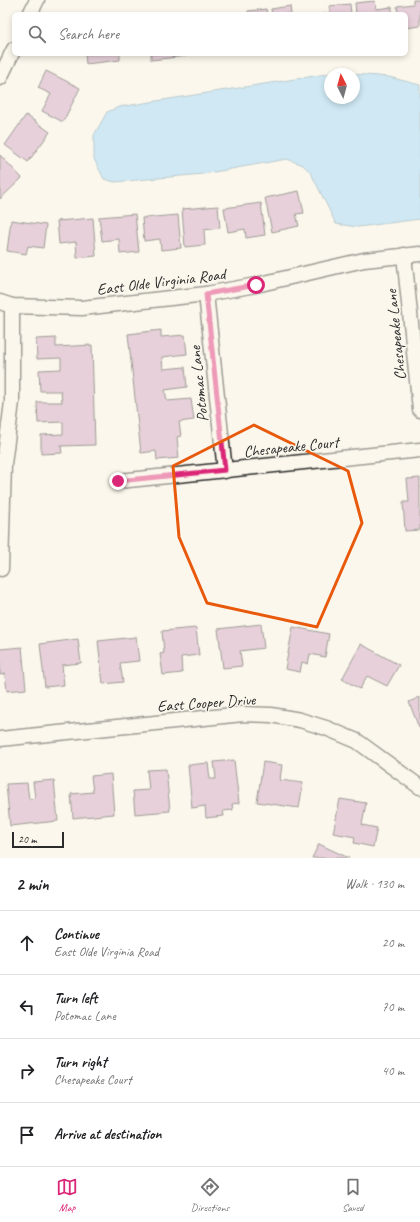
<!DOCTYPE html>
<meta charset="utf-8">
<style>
:root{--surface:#fff;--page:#f6f6f6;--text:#202124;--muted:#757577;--line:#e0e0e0;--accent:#db2777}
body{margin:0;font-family:Caveat,sans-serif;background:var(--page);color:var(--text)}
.compass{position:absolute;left:324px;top:68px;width:36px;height:36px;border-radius:50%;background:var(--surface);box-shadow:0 2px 6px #0003;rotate:354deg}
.scale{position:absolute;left:12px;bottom:10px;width:52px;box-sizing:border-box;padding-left:4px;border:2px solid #2b2b2b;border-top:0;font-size:11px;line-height:14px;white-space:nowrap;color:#2b2b2b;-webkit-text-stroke:3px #fbf7ec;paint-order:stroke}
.stop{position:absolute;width:12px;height:12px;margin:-9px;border:3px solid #db2777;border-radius:50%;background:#fff}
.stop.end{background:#db2777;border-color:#fff;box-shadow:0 1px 4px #0008}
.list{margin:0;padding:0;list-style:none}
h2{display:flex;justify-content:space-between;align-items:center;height:52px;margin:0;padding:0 16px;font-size:17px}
h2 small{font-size:13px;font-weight:400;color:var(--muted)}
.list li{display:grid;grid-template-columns:26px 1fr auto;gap:12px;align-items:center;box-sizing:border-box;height:64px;padding:0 16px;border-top:1px solid var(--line)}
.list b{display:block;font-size:15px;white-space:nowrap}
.list p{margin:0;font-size:13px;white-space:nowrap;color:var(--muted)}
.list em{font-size:13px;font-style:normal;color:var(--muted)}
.icon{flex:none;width:22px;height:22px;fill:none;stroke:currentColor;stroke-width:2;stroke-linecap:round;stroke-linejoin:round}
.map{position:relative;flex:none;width:420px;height:858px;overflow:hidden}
.search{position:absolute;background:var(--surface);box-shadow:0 2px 6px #0003;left:12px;right:12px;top:12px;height:44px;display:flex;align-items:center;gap:10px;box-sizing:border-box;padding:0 14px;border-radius:6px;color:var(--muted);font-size:15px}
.sheet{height:308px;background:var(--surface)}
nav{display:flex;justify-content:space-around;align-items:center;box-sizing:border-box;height:56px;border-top:1px solid var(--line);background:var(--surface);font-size:11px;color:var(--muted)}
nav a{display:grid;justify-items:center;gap:2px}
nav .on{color:var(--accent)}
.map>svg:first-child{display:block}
.water{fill:#9ad6fb;stroke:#6e92a8}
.building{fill:#cea1c3;stroke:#2b2b2b}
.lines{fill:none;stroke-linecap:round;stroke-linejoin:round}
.street-casing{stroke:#2b2b2b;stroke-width:17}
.street{stroke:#fbf7ec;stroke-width:14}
.route{stroke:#db2777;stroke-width:5}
.marked{fill:none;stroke:#e8590c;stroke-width:3;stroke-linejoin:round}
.labels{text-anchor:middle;stroke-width:3;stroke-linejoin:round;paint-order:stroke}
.street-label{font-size:16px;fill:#2b2b2b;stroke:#fbf7ec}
</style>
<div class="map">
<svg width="420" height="858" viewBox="0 0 420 858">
<rect width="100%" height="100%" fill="#fbf7ec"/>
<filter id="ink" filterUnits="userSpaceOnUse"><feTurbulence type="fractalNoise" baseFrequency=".025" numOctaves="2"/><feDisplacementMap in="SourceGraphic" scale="8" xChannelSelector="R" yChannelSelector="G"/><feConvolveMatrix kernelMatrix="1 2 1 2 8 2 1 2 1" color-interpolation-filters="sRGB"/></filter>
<g filter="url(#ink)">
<!-- water -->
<polygon class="water" points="333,73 348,74 330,74 330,98 354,98 354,74 389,77 420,85 420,219 358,227 336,224 311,173 303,165 287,159 203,174 115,182 104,179 94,159 94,135 107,112 119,107"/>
<!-- building -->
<g class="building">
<polygon points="413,0 420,0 420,26 406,28 406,14 398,14 397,6 413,4"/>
<polygon points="375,1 376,9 392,7 392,14 356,14 355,3"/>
<polygon points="350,4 351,14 324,14 330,13 329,6"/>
<polygon points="290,6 291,14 272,14 271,9"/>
<polygon points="266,9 267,14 248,14 248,11"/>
<polygon points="85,54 120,54 120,60 86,64"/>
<polygon points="151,54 187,54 187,56 151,60"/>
<polygon points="46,71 80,88 63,122 42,111 51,94 38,88"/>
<polygon points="26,115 50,132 28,162 5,145"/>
<polygon points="0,155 22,178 0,199"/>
<polygon points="299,191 304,213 296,214 299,226 272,232 265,198"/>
<polygon points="261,203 265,235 246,238 245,229 228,232 224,208"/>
<polygon points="218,206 220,228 204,230 205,245 185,247 182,209"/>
<polygon points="135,214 139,252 120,254 119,239 102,241 99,217"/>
<polygon points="178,215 181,248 161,250 160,239 144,241 142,218"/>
<polygon points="93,218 96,256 77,258 76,242 59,244 57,221"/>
<polygon points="11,220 46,225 43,248 28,246 26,254 7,251"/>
<polygon points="161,330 161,337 185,335 187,354 162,357 163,369 185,367 187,387 165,390 167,401 191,399 194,420 179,422 181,436 177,437 179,458 157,460 156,451 141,453 128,334"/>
<polygon points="56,338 56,347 92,345 95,445 61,446 62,453 41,454 41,435 63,434 63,422 38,423 37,402 62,402 61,391 40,391 39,370 61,369 61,358 37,359 36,339"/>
<polygon points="420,478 420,530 405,531 403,502 409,502 407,479"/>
<polygon points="261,624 264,648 240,651 242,666 223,668 218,629"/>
<polygon points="293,627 329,634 325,657 310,654 308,664 302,662 300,672 285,669"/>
<polygon points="196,628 199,655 181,657 182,673 163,675 160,654 164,653 162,631"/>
<polygon points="136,637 139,661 120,663 123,682 103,684 98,641"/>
<polygon points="78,639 81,663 62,665 64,685 45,687 40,644"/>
<polygon points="361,644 399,665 387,686 367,676 360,689 342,679"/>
<polygon points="22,647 26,689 7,691 5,674 0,675 0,649"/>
<polygon points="420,697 420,727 419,728 409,702"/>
<polygon points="234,760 239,803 232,804 233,810 223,811 224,816 206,818 205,806 192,808 188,765 208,763 210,779 216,779 214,762"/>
<polygon points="263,762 282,765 280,780 303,783 299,808 257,802"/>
<polygon points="166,769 170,811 135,814 133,791 149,790 147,770"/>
<polygon points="111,774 114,814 73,818 71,794 93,792 91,776"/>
<polygon points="54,780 58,821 10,826 6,784 27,783 29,799 35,798 33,782"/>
<polygon points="340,799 366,803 362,825 377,828 373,847 354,843 355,837 333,833"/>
<polygon points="319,844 349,858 312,858"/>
</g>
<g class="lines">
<!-- street casing -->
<g class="street-casing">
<g id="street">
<polyline points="30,14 37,0"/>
<polyline points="0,78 14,49"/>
<polyline points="404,255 420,410"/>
<polyline points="206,294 225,471"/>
<polyline points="0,302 12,306 82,308 206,294 256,285 364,260 420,254"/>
<polyline points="119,481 420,450"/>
<polyline points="1,569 4,464 12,402 12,306"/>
<polyline points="0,739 243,714 271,715 300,720 326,728 357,741 420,787"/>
</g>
</g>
<!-- street -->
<use href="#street" class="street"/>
</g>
</g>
<g class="lines" filter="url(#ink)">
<!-- route -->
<polyline class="route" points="118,481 225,470 206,294 256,285"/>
</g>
<!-- marked area -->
<path d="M0 0H420V858H0ZM254,425L348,471L362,523L317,627L207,603L179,537L173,466Z" fill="#fbf7ec" fill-opacity=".55" fill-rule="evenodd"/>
<path class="marked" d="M254,425L348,471L362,523L317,627L207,603L179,537L173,466Z"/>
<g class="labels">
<!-- street labels -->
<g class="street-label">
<text transform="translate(161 281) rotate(-7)" y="6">East Olde Virginia Road</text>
<text transform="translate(395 335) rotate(-96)" y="6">Chesapeake Lane</text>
<text transform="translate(198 384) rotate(-96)" y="6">Potomac Lane</text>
<text transform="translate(291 446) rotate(-6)" y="6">Chesapeake Court</text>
<text transform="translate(206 702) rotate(-4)" y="6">East Cooper Drive</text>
</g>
</g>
</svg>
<svg class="compass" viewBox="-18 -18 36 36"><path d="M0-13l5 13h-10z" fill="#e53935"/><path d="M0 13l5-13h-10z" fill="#757577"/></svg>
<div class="scale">20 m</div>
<div class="stop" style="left:256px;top:285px"></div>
<div class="stop end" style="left:118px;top:481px"></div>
<div class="search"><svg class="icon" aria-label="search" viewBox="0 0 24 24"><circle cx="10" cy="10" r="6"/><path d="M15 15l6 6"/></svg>Search here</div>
</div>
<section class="sheet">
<h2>2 min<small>Walk · 130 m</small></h2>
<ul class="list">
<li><svg class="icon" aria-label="ahead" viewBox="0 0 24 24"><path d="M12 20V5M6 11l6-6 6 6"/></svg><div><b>Continue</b><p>East Olde Virginia Road</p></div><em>20 m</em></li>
<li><svg class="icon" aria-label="left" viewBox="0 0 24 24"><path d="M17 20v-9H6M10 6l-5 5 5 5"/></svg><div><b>Turn left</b><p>Potomac Lane</p></div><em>70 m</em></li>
<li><svg class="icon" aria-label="right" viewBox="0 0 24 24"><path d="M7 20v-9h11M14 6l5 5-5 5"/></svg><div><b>Turn right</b><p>Chesapeake Court</p></div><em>40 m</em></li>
<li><svg class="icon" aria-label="arrive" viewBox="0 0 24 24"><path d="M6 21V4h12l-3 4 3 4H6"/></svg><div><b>Arrive at destination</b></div></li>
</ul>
</section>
<nav>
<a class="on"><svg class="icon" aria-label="map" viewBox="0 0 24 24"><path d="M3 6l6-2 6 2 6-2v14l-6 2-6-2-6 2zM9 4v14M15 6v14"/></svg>Map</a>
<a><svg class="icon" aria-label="directions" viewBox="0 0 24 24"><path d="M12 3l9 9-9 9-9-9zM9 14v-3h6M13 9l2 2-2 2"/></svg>Directions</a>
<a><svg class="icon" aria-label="saved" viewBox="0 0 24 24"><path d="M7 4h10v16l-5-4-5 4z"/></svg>Saved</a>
</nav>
